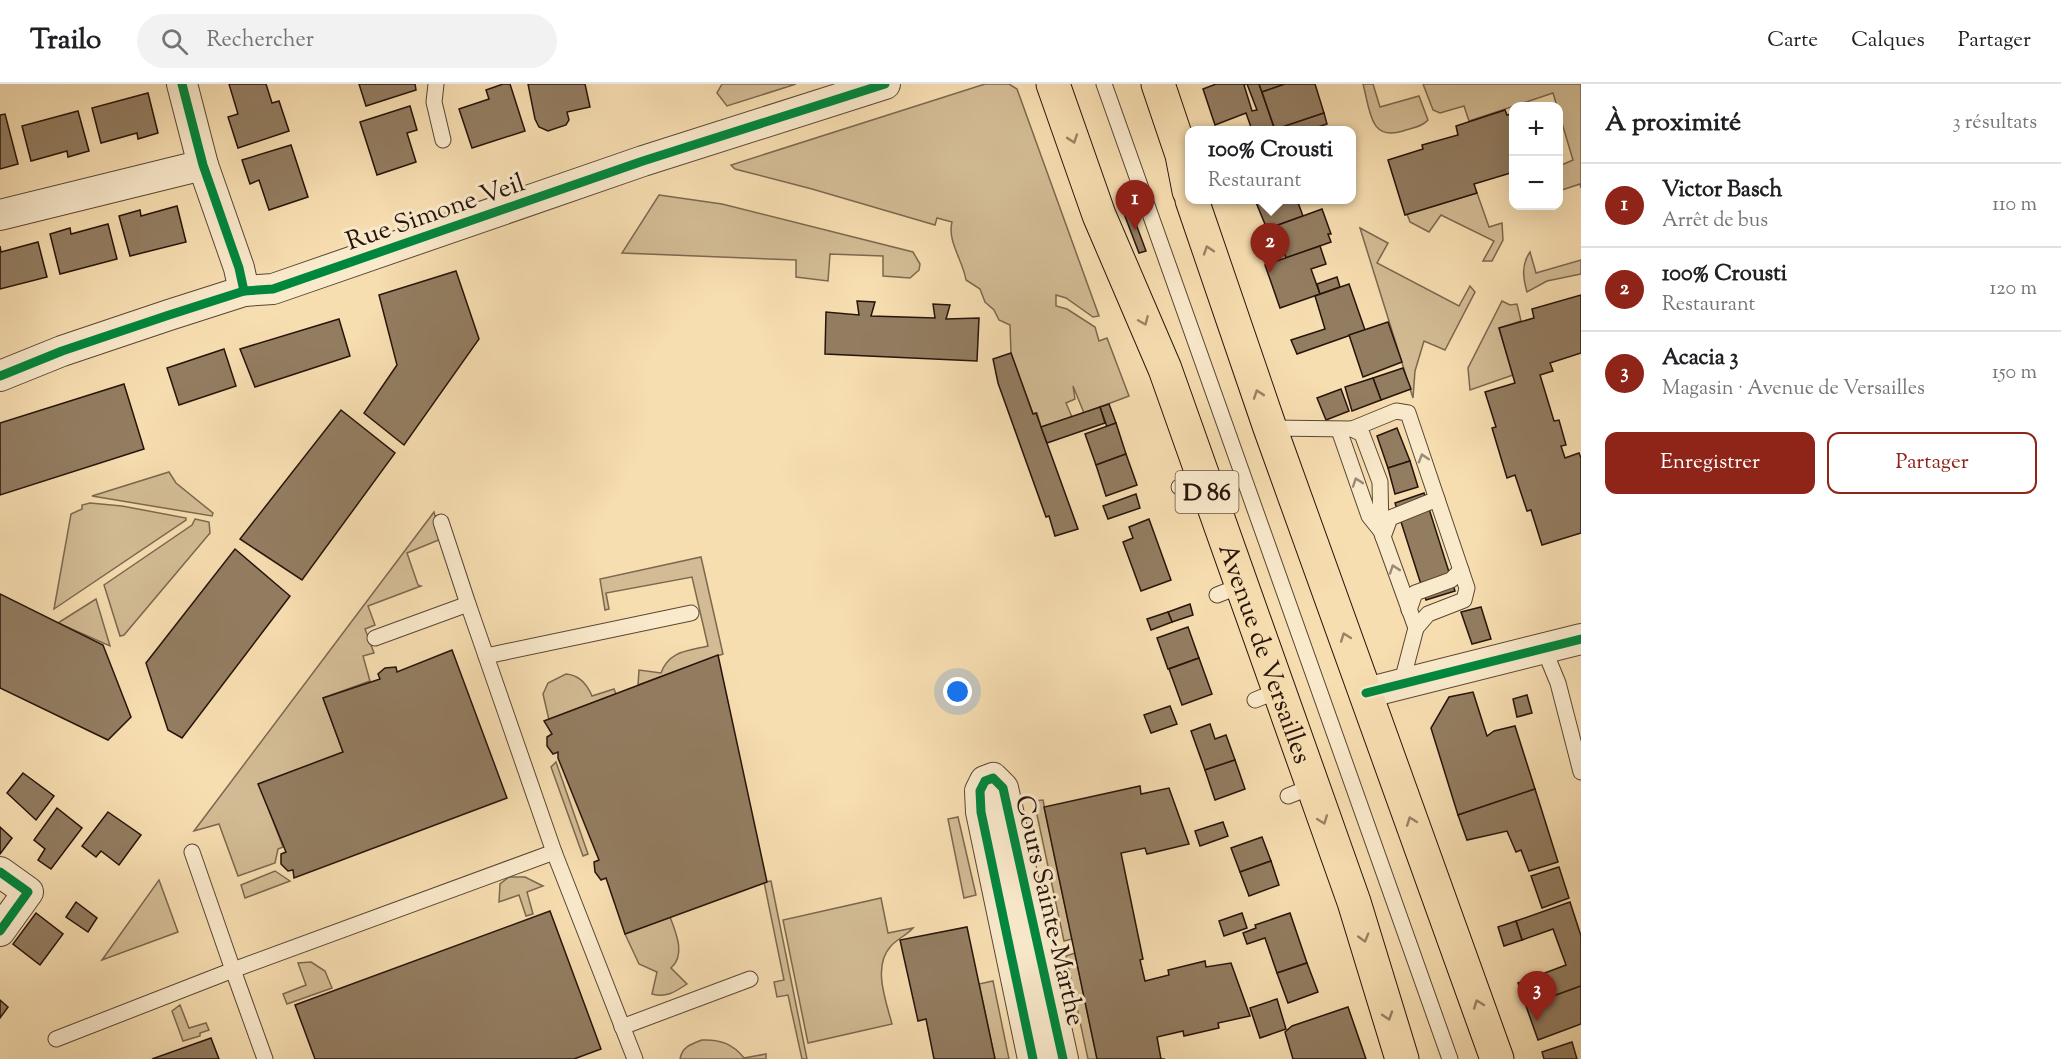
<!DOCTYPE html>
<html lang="fr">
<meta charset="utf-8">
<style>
:root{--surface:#fff;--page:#f2f2f2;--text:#202124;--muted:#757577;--line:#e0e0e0;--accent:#8f2418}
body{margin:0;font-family:"Sorts Mill Goudy",serif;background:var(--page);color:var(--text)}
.controls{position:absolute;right:18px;top:18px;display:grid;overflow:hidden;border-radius:12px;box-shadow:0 6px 24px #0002}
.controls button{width:54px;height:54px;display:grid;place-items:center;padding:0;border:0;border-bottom:2px solid var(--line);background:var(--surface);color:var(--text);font:30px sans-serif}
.you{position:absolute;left:958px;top:608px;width:21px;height:21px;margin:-15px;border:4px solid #fff;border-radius:50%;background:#1a73e8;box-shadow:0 0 0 9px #1a73e833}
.badge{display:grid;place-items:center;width:39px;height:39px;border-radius:50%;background:var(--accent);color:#fff;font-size:20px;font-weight:700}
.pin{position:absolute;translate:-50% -50px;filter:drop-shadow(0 2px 3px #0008)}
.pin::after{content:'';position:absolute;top:32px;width:21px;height:18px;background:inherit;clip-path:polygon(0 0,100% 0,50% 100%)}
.popup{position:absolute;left:1185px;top:42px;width:171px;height:78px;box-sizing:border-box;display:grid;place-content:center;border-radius:12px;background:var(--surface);filter:drop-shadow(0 2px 4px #0005);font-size:20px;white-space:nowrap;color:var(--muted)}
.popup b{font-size:22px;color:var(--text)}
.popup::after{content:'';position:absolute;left:50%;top:100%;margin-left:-12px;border:12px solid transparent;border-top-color:var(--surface)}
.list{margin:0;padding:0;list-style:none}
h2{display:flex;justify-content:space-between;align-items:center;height:78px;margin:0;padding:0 24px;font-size:26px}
h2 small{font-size:20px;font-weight:400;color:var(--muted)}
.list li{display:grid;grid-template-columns:39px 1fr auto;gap:18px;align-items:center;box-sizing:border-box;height:84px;padding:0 24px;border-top:2px solid var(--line)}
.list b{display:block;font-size:22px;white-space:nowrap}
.list p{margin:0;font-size:20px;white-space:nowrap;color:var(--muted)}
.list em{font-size:20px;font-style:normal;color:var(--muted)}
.actions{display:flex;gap:12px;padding:18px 24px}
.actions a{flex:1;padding:14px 0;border:2px solid var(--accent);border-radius:12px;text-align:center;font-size:21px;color:var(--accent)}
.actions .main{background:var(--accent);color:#fff}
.icon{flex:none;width:33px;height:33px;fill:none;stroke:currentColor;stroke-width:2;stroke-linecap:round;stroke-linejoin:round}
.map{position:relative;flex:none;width:1581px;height:975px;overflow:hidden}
header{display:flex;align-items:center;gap:36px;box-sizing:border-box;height:84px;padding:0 30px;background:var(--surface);border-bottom:2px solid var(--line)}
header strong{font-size:28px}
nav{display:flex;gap:33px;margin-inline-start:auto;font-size:21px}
.search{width:420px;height:54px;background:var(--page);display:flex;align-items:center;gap:15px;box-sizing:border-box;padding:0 21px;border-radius:33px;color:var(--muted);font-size:22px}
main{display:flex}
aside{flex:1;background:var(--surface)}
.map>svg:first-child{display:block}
.green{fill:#d3bc95;stroke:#7c6850;stroke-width:1.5}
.building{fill:#937d61;stroke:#26140b;stroke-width:1.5}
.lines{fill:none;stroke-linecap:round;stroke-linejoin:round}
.lane-casing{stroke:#5a4634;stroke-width:17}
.street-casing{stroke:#5a4634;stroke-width:32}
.primary-casing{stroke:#26140b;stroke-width:35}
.lane{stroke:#faeacc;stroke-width:15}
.street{stroke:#faeacc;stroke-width:30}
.primary{stroke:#f7deb1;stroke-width:33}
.cycleway-casing{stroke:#faeacc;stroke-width:13}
.cycleway{stroke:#00873e;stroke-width:9}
.oneway{stroke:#998366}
.oneway2{stroke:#9b8a75}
.labels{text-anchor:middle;stroke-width:6;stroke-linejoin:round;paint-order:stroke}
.shield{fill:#faeacc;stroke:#665445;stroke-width:1.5}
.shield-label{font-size:24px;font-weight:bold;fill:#26140b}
.street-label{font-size:26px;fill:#26140b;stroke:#faeacc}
</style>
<header>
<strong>Trailo</strong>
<div class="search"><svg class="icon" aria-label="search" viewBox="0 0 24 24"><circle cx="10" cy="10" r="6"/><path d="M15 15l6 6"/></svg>Rechercher</div>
<nav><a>Carte</a><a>Calques</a><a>Partager</a></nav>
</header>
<main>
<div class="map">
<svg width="1581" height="975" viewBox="0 0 1581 975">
<rect width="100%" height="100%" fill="#f7deb1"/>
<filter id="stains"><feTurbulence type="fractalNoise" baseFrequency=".00333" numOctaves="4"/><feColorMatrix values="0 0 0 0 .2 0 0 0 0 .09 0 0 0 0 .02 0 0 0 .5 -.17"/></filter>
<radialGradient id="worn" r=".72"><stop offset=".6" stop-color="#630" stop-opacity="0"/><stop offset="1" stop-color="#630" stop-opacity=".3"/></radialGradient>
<!-- green -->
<g class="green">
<polygon points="722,0 796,0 727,22 717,9"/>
<path d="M985,0H1009L1017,5L1099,232L1093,233L1066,214L1056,211V222L1067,225L1095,243L1099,257L1107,254L1129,312L1084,329L1073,302L1075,315L1066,319L1072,333L1041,343L1037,329L1033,330L1011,269L1010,241L999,236L994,226L985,218L980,205L966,196C963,177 947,157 952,138L937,134L935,141L812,105L735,85L731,81Z"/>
<path d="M1363,0H1373L1380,23L1419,12L1428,36C1422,43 1412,44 1403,47C1369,58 1370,25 1363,0Z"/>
<polygon points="1423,0 1581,0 1581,104 1580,100 1559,107 1559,82 1573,76 1553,9 1469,37 1464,22 1440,29 1433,26"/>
<polygon points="1477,109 1489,143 1502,139 1503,156 1492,177 1483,177 1494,157 1441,131 1429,148 1410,138 1407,130"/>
<polygon points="659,111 722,120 913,168 920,180 919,186 910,194 883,192 883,172 830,170 828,197 796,193 796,176 622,169"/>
<polygon points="1360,144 1388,159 1377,179 1459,222 1470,202 1475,208 1445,266 1424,257 1415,287 1413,314"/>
<path d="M1530,168L1536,189L1581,176V190L1547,197L1527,208C1523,194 1521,181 1530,168Z"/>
<polygon points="1502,217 1510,221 1517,220 1521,237 1499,244 1513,291 1470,306 1468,284"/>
<polygon points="169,388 176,399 213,429 212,432 92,412"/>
<polygon points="90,419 122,422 186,434 186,436 54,525 71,430 82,425 82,421"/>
<polygon points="434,428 441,455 407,469 418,501 421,502 368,522 375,541 365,545 374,569 363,572 370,597 323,614 343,668 259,700 283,763 278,765 275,779 238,792 219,740 194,747"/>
<polygon points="195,435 209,438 210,449 124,551 120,552 104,501 192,441"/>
<path d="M701,473L723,570L638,601L639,586L661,589C669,567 687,567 708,562L692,493L606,509L609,525L605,526L600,495Z"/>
<polygon points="96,515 110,562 58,539"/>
<path d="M566,590C579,591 587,600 592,612L614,605L616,610L549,636L543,610L548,599Z"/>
<polygon points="556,678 588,770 583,772 551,683"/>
<polygon points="1043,716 1072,855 1064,857 1034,717"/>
<polygon points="958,733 976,811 964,814 948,735"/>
<polygon points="275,787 290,797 245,814 241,801"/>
<polygon points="509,793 525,793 543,802 527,808 533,830 526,832 519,811 499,818 500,800"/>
<polygon points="159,796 178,848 102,876"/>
<polygon points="771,797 807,975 802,975 788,911 777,913 774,898 784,896 764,798"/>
<path d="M881,814L888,849L913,844C907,851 897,855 891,862C872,882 886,917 892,940L808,959L783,836Z"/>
<path d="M670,833C676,849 686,871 671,884L687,900C675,908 666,914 652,910L657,888L639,880L625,850Z"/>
<polygon points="1075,869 1097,975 1088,975 1066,872"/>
<polygon points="311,878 325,887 332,904 287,920 283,910 306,901 298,879"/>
<polygon points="993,897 1009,975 995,975 979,900"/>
<polygon points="180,921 189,944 206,939 209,946 200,949 200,952 183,957 172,927"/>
<path d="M702,956C720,955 733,960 744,974L766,970V975H680C682,963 691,960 702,956Z"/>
</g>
<!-- building -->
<g class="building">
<polygon points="229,0 266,0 272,19 279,17 289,47 238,64 228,33 238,30"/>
<polygon points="359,0 415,0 416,6 366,22"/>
<polygon points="503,0 510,0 525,47 472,64 459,25 489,15 486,6"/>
<polygon points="528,0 585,0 590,23 567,28 569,36 566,41 548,47 539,43 535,35"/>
<polygon points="1216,0 1246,0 1244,1 1252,27 1257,26 1247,0 1259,0 1275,46 1252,46 1246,29 1215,41 1203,5"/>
<polygon points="1259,0 1285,0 1262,8"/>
<polygon points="1285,0 1315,0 1324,29 1275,46 1262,8"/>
<polygon points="148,9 158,49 138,55 137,49 101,59 92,24"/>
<polygon points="410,22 417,46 407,49 416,78 377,91 360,38"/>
<polygon points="1505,26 1507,31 1514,29 1514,88 1474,100 1477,109 1405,131 1388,76 1423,65 1422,61 1458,51 1456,42"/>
<polygon points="78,27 89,67 68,73 67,67 31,77 22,42"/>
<polygon points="1324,29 1327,40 1309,46 1273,46"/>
<polygon points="5,30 18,80 0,85 0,31"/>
<polygon points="291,61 308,113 269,126 259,96 250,100 242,76"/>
<polygon points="1255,116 1297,116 1303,132 1267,145"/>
<polygon points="177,122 186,158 130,172 119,132 140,126 141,132"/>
<polygon points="1130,124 1146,167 1139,169 1123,127"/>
<polygon points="1322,125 1331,150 1328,150 1331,158 1286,174 1280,158 1276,160 1270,144"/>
<polygon points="108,140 117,175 60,190 50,150 70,144 71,150"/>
<polygon points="38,158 47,193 0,205 0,162 1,168"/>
<polygon points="1320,162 1326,180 1311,185 1320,210 1280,224 1265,181"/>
<polygon points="456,187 479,255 404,361 364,329 397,281 379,211"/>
<polygon points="1337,193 1340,203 1320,210 1317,200"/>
<polygon points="1349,200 1365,246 1297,270 1291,256 1325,245 1315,212"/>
<polygon points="1581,211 1581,269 1550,279 1553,287 1540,291 1554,337 1559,336 1566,361 1561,362 1565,374 1579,369 1581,374 1581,449 1542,461 1531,426 1527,427 1515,391 1507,394 1492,344 1496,343 1485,308 1515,299 1499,244 1534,234 1532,225"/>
<polygon points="857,217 875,218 871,232 935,234 933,220 950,221 946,235 979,234 977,277 825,270 826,228 859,231"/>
<polygon points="339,235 350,272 255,303 240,265"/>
<polygon points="1388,238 1402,278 1363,293 1349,251"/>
<polygon points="224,265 236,302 179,321 167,284"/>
<polygon points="1011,269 1033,330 1036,329 1078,445 1055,452 1049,432 1046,433 998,299 993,275"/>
<polygon points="1403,284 1411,305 1381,316 1373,294"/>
<polygon points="1373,294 1381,316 1352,327 1345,303"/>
<polygon points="124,300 144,365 0,411 0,339"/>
<polygon points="1341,305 1349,327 1326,336 1317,314"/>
<polygon points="1109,320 1116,339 1107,343 1100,323"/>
<polygon points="1100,323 1105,339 1047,359 1041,343"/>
<polygon points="341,326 395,369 302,496 240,455"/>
<polygon points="1116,339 1126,370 1096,381 1085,350"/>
<polygon points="1397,344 1410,377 1388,384 1377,352"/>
<polygon points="1126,370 1137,401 1106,412 1096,381"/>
<polygon points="1410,377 1418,403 1395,410 1388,384"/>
<polygon points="1424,409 1455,507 1426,516 1395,419"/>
<polygon points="1136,410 1140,424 1108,435 1103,422"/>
<polygon points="1149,435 1171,496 1141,507 1123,458 1133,454 1129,443"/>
<polygon points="235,465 290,512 182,654 168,646 146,579"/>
<polygon points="0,510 103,561 131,633 108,656 0,604"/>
<polygon points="1190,520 1193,531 1172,538 1168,528"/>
<polygon points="1481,523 1491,555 1472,560 1461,528"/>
<polygon points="1168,528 1172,538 1151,546 1147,535"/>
<polygon points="1188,543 1199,574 1168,585 1157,554"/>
<polygon points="452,566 507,714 294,794 293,786 288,787 281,780 281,770 286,768 258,700 343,668 323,614 380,595 378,590 385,584 396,583 397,588"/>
<polygon points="718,571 767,798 625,850 606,794 601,796 595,788 594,778 599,776 597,771 558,674 558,668 553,670 547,662 547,653 552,650 544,637"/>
<polygon points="1199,574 1212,610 1182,621 1169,585"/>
<polygon points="1473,608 1487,652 1494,647 1515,642 1535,705 1458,731 1431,644 1449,613"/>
<polygon points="1527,611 1532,629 1517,633 1513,615"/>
<polygon points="1170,622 1177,640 1151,649 1144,631"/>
<polygon points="1210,640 1215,655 1226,651 1235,676 1205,686 1191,647"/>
<polygon points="1235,676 1245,705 1215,716 1205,686"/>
<polygon points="23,689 54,712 36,736 7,709"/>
<polygon points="1140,702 1141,710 1169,704 1189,760 1147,770 1145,764 1121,769 1143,875 1140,876 1145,897 1169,891 1168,886 1205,877 1206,883 1231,879 1250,932 1218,939 1219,944 1184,952 1183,947 1157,953 1161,975 1165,975 1097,975 1044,723"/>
<polygon points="1535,705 1558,778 1529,787 1521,766 1516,768 1507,747 1467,756 1458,731"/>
<polygon points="57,724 82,744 51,785 38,776 45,765 34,756"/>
<polygon points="108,728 141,751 119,781 101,767 96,773 82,762"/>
<polygon points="1223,738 1228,752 1200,762 1195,747"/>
<polygon points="0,743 12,754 0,770"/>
<polygon points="1262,753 1271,777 1240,788 1231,764"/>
<polygon points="1271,777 1279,801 1249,812 1240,788"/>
<polygon points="1559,783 1569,814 1542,824 1531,792"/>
<polygon points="76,818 97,834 88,848 66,833"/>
<polygon points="1570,818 1581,852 1581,902 1526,922 1518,899 1566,881 1553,845 1522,856 1516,837"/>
<polygon points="550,827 601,965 574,975 315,975 295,921"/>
<polygon points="36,829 63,850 40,881 13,860"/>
<polygon points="1242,829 1247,844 1224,852 1219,837"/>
<polygon points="1290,829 1307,879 1277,889 1265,854 1247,860 1243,849 1256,844 1255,841"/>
<polygon points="1516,837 1522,856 1504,862 1498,843"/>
<polygon points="967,843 995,975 934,975 926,935 918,937 900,856"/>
<polygon points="1307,879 1318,908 1288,919 1277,889"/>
<polygon points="1581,902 1581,940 1538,956 1526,922"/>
<polygon points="1277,915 1286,945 1260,954 1250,924"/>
<polygon points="0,916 8,923 0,934"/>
<polygon points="1348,923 1366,975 1293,975 1285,948 1292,942"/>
<polygon points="211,954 219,975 152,975"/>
<polygon points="1572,958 1577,975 1544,975 1542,968"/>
</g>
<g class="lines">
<!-- lane casing -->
<g class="lane-casing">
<g id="lane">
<polyline points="436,0 434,18 443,56"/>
<polyline points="1104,0 1450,975"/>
<polyline points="1270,344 1352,345 1362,350 1380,398 1381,447 1416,544 1401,601"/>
<polyline points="1352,345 1396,327 1408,329 1467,504 1464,516 1428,530 1416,544"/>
<polyline points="1339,346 1369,432 1381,447"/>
<polyline points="1179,403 1202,393"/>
<polyline points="1383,453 1390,434 1437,415"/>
<polyline points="1217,511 1240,502"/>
<polyline points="468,520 554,768 635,975"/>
<polyline points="1409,526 1415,509 1451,496 1461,486"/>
<polyline points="375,554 468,520 441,438"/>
<polyline points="1544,565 1558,599 1581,688"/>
<polyline points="486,572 691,529"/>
<polyline points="1255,616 1277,607"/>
<polyline points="1288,712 1311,703"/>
<polyline points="622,943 750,895"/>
<polyline points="56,955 233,886 192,768"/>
<polyline points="265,975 233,886 554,768"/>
</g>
</g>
<!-- street casing -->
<g class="street-casing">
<g id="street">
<polyline points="182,0 203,81 239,184 244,207"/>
<polyline points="0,131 203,81"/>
<polyline points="0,292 62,267 169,231 244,207 273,205 643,77 885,0"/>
<polyline points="1366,609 1581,555"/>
<polyline points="0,788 28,808 0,847"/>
<polyline points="1033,975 981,728 980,707 985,697 993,694 1003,704 1063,975"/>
</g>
</g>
<!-- primary casing -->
<g class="primary-casing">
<g id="primary">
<path id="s1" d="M1053,0L1099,131L1165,285L1354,818L1402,975"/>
<polyline points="1158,0 1182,71 1189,107"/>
<polyline points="1192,116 1270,344 1497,975"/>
</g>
</g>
<!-- lane -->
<use href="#lane" class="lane"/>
<!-- street -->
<use href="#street" class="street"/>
<!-- primary -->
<use href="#primary" class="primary"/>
<!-- cycleway casing -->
<g class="cycleway-casing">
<g id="cycleway">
<polyline points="182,0 203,81 239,184 244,207"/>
<polyline points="0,292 62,267 169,231 244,207 273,205 643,77 885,0"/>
<polyline points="1366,609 1581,555"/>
<polyline points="0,788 28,808 0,847"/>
<polyline points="1033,975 981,728 980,707 985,697 993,694 1003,704 1063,975"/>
</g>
</g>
<!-- cycleway -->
<use href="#cycleway" class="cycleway"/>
</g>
<!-- one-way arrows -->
<defs><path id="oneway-chevron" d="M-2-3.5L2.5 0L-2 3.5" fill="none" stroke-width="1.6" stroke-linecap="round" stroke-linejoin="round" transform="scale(1.5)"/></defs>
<g class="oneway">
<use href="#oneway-chevron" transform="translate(1073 55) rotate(71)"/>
<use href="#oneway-chevron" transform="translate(1208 166) rotate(-108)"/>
<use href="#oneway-chevron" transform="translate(1144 237) rotate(67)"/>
<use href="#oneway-chevron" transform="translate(1258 310) rotate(-109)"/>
<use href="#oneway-chevron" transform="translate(1345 553) rotate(-110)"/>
<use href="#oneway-chevron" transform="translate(1323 736) rotate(70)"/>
<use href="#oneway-chevron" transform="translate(1411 737) rotate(-110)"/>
<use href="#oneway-chevron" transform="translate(1364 854) rotate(74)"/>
<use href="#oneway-chevron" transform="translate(1478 920) rotate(-110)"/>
<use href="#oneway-chevron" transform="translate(1388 932) rotate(72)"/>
</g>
<g class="oneway2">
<use href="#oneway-chevron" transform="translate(1423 374) rotate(-107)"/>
<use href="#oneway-chevron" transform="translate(1357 398) rotate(-109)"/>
<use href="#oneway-chevron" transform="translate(1394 485) rotate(-109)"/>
</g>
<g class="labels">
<!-- shield labels -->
<rect class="shield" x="1175.5" y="387" width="63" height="42" rx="4.5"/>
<g class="shield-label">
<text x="1207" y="416">D 86</text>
</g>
<!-- street labels -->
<g class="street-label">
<text transform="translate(435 127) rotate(-19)" y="9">Rue Simone Veil</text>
<text dy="9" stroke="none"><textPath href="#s1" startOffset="608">Avenue de Versailles</textPath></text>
<text transform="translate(1051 826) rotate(77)" y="9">Cours Sainte-Marthe</text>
</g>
</g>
<rect width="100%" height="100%" filter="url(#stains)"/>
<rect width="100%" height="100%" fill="url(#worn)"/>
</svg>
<div class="controls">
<button>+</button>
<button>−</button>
</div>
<div class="you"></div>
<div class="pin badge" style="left:1135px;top:146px">1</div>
<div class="pin badge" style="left:1270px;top:189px">2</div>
<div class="popup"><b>100% Crousti</b>Restaurant</div>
<div class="pin badge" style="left:1537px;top:937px">3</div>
</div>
<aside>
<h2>À proximité<small>3 résultats</small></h2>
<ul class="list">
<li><span class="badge">1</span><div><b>Victor Basch</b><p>Arrêt de bus</p></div><em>110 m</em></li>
<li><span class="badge">2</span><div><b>100% Crousti</b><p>Restaurant</p></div><em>120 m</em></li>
<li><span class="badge">3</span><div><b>Acacia 3</b><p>Magasin · Avenue de Versailles</p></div><em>150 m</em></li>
</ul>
<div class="actions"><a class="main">Enregistrer</a><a>Partager</a></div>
</aside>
</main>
